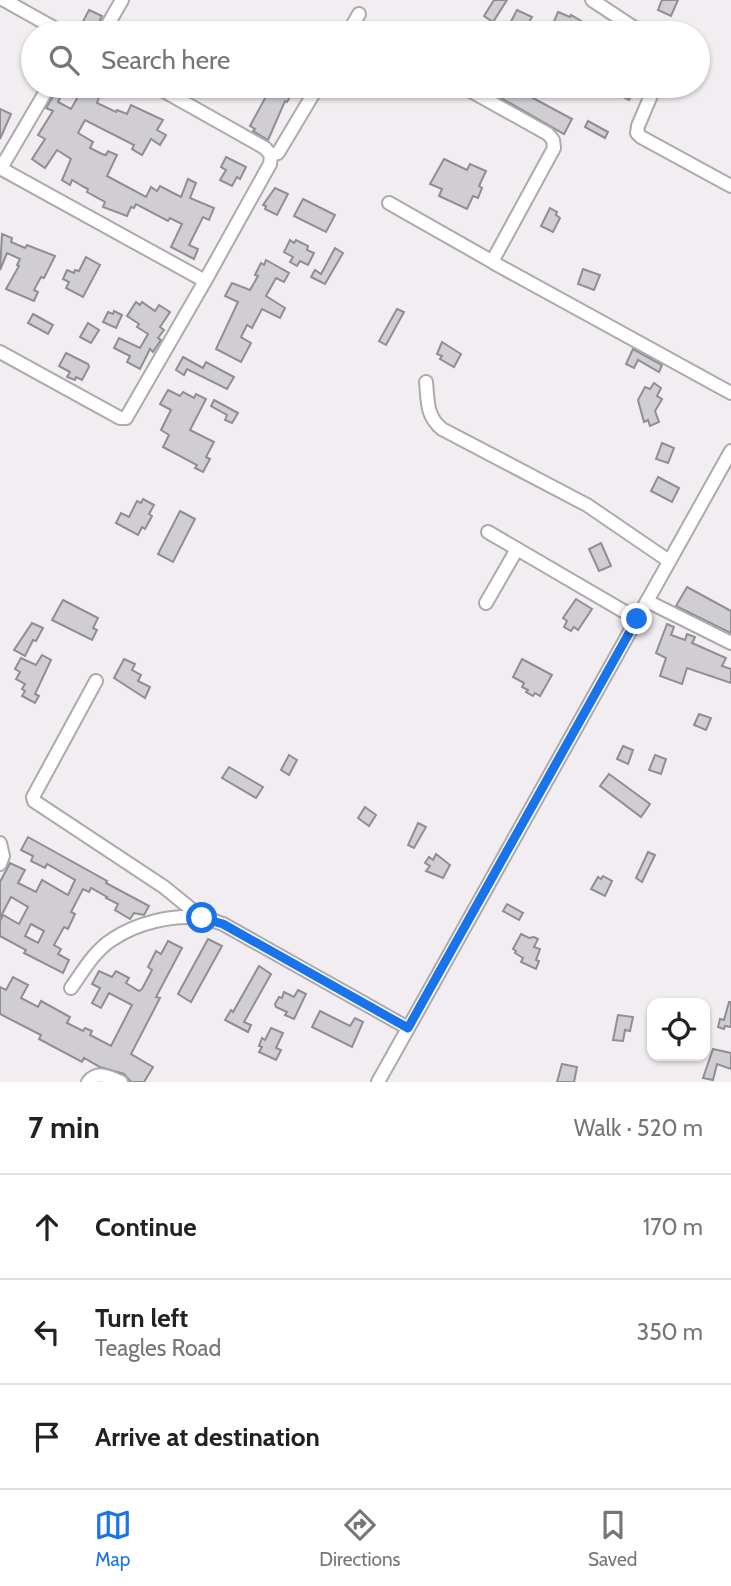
<!DOCTYPE html>
<meta charset="utf-8">
<style>
:root{--surface:#fff;--page:#f6f6f6;--text:#222;--muted:#767676;--line:#e0e0e0;--accent:#1a73e8}
body{margin:0;font-family:Cabin,sans-serif;background:var(--page);color:var(--text)}
.controls{position:absolute;right:21px;bottom:21px;display:grid;overflow:hidden;border-radius:14px;box-shadow:0 2px 5px #0004}
.controls button{width:63px;height:63px;display:grid;place-items:center;padding:0;border:0;border-bottom:2px solid var(--line);background:var(--surface);color:var(--text);font:35px sans-serif}
.stop{position:absolute;width:21px;height:21px;margin:-16px;border:5px solid #1a73e8;border-radius:50%;background:#fff}
.stop.end{background:#1a73e8;border-color:#fff;box-shadow:0 2px 7px #0008}
.list{margin:0;padding:0;list-style:none}
h2{display:flex;justify-content:space-between;align-items:center;height:91px;margin:0;padding:0 28px;font-size:30px}
h2 small{font-size:23px;font-weight:400;color:var(--muted)}
.list li{display:grid;grid-template-columns:46px 1fr auto;gap:21px;align-items:center;box-sizing:border-box;height:105px;padding:0 28px;border-top:2px solid var(--line)}
.list b{display:block;font-size:26px;white-space:nowrap}
.list p{margin:0;font-size:23px;white-space:nowrap;color:var(--muted)}
.list em{font-size:23px;font-style:normal;color:var(--muted)}
.icon{flex:none;width:38px;height:38px;fill:none;stroke:currentColor;stroke-width:2;stroke-linecap:round;stroke-linejoin:round}
.map{position:relative;flex:none;width:731px;height:1082px;overflow:hidden}
.search{position:absolute;background:var(--surface);box-shadow:0 2px 5px #0004;left:21px;right:21px;top:21px;height:77px;display:flex;align-items:center;gap:18px;box-sizing:border-box;padding:0 24px;border-radius:38px;color:var(--muted);font-size:26px}
.sheet{height:406px;background:var(--surface)}
nav{display:flex;justify-content:space-around;align-items:center;box-sizing:border-box;height:98px;border-top:2px solid var(--line);background:var(--surface);font-size:19px;color:var(--muted)}
nav a{display:grid;justify-items:center;gap:4px}
nav .on{color:var(--accent)}
.map>svg:first-child{display:block}
.building{fill:#d0ced3;stroke:#8f8e92;stroke-width:2;fill-rule:evenodd}
.lines{fill:none;stroke-linecap:round;stroke-linejoin:round}
.minor-casing{stroke:#adaaad;stroke-width:16}
.minor{stroke:#fff;stroke-width:12}
.route{stroke:#1a73e8;stroke-width:9}
</style>
<div class="map">
<svg width="731" height="1082" viewBox="0 0 731 1082">
<rect width="100%" height="100%" fill="#f1edf1"/>
<!-- building -->
<g class="building">
<polygon points="494,0 507,0 493,22 484,16"/>
<polygon points="662,0 678,0 671,16 658,10"/>
<polygon points="89,10 102,16 94,33 77,33"/>
<polygon points="517,10 532,17 523,33 505,33"/>
<polygon points="558,12 570,17 571,15 601,33 575,33 560,24 556,33 549,33"/>
<polygon points="84,86 103,86 97,103 116,112 117,110 127,114 131,105 163,120 157,130 166,135 160,145 151,139 142,155 132,149 134,145 85,120 78,133 93,142 90,148 102,154 106,155 108,151 117,155 107,176 146,197 151,187 157,191 160,186 181,197 188,179 196,183 190,198 214,208 209,220 203,217 189,245 198,249 194,259 171,247 182,224 170,218 168,221 136,204 134,208 131,207 127,216 103,207 105,202 87,192 88,189 84,187 72,180 70,185 62,180 71,159 57,150 45,168 32,159 45,139 38,135 53,111 46,108 54,95 60,98 58,102 71,109"/>
<polygon points="277,86 293,92 287,102 285,101 268,140 253,131 255,129 250,126 271,87 275,89"/>
<polygon points="480,86 536,86 531,97 572,119 564,134"/>
<polygon points="601,86 626,86 634,90 629,100"/>
<polygon points="0,109 11,114 0,139"/>
<polygon points="588,121 608,132 605,138 585,127"/>
<polygon points="226,157 246,167 240,179 237,177 232,186 220,180 226,170 221,167"/>
<polygon points="444,159 467,170 470,164 486,171 479,186 482,188 478,198 473,196 467,209 439,196 442,189 430,184"/>
<polygon points="275,188 288,194 277,215 265,209 266,206 263,205"/>
<polygon points="303,199 335,215 326,232 294,216"/>
<polygon points="550,208 557,212 556,215 560,218 553,232 541,226"/>
<polygon points="2,234 12,238 11,242 25,248 27,245 55,256 44,278 41,277 34,290 38,292 34,301 6,289 19,266 17,265 20,259 7,253 0,270"/>
<polygon points="290,240 294,243 296,240 308,246 307,250 314,253 308,265 300,261 297,266 290,262 293,257 284,252"/>
<polygon points="335,248 343,253 325,284 311,277 315,270 321,274"/>
<polygon points="86,257 100,265 83,297 66,288 69,282 63,279 67,270 74,273 75,270 79,271"/>
<polygon points="266,260 289,273 284,282 276,278 266,296 285,308 280,318 262,309 252,328 247,325 241,337 251,343 241,362 216,349 238,302 225,296 232,283 250,290 258,276 255,275 261,263 264,265"/>
<polygon points="583,269 600,275 594,290 578,284"/>
<polygon points="136,302 140,305 142,302 155,311 159,305 170,312 160,327 164,330 158,338 161,340 153,352 150,349 140,369 127,362 130,356 114,348 119,338 140,348 148,334 137,327 139,324 127,316"/>
<polygon points="397,309 404,312 386,345 379,341"/>
<polygon points="114,311 122,315 116,328 103,322 108,312 113,314"/>
<polygon points="33,314 53,325 48,334 28,323"/>
<polygon points="88,323 99,330 91,343 80,337"/>
<polygon points="442,342 461,354 454,367 440,359 442,356 437,354"/>
<polygon points="633,349 662,365 659,372 638,360 634,368 626,364"/>
<polygon points="66,353 88,364 89,367 82,380 76,377 75,380 67,377 70,372 59,366"/>
<polygon points="183,357 203,368 206,362 234,377 227,389 187,369 184,375 176,370"/>
<polygon points="654,383 661,388 657,396 662,399 655,411 659,422 650,426 648,420 644,422 638,400 645,387 650,389"/>
<polygon points="168,390 180,396 183,392 194,398 196,394 206,399 190,430 214,442 206,457 210,459 203,472 195,468 197,465 163,447 169,435 161,430 171,410 160,404"/>
<polygon points="214,400 238,413 232,423 225,420 227,415 211,406"/>
<polygon points="662,443 674,448 668,463 656,459"/>
<polygon points="658,477 679,488 672,502 651,491"/>
<polygon points="143,499 154,505 149,514 152,516 145,529 142,527 138,535 116,523 121,513 129,517 137,501 141,503"/>
<polygon points="180,511 195,519 173,562 158,554"/>
<polygon points="601,543 611,566 599,571 589,549"/>
<polygon points="687,587 731,611 731,633 676,606"/>
<polygon points="576,599 592,609 578,630 574,627 571,631 564,627 567,621 563,618"/>
<polygon points="63,600 98,618 93,628 97,630 92,640 52,620"/>
<polygon points="32,623 43,628 36,641 33,640 25,656 14,650"/>
<polygon points="667,624 674,627 671,635 685,640 687,634 695,637 692,643 726,658 722,666 731,669 731,683 687,668 682,684 660,676 666,658 656,653"/>
<polygon points="42,655 51,660 35,694 39,696 35,703 22,696 25,691 22,689 25,684 16,679 20,672 15,669 21,658 36,665"/>
<polygon points="124,659 135,664 132,670 141,675 138,681 150,687 145,698 114,678"/>
<polygon points="522,659 552,675 540,696 535,693 533,696 526,692 528,690 522,687 524,683 513,677"/>
<polygon points="699,714 711,718 706,730 694,725"/>
<polygon points="623,746 633,750 628,764 617,759"/>
<polygon points="289,755 297,760 289,775 281,770"/>
<polygon points="655,755 666,759 661,774 649,770"/>
<polygon points="229,767 263,787 256,798 222,778"/>
<polygon points="609,774 650,804 641,817 600,786"/>
<polygon points="365,807 376,815 369,826 358,818"/>
<polygon points="418,823 426,827 414,848 408,845"/>
<path d="M28,837L107,881L106,883L149,906L144,915L134,913L130,919L115,910L118,904L106,898L107,897L91,888L89,892L83,889L71,912L75,914L68,929L64,927L54,945L61,949L58,954L69,960L63,973L24,953L26,950L0,936V921L3,915L19,924L28,907L11,897L0,918V882L10,863L25,870L18,883L36,892L42,880L68,895L75,880L47,864L45,868L31,861L33,856L21,850ZM31,924L44,931L38,943L25,936Z"/>
<polygon points="648,852 655,855 642,882 636,878"/>
<polygon points="436,854 450,865 443,878 426,871 430,866 425,863 429,857 433,860"/>
<polygon points="603,876 612,881 605,896 591,889 598,877 601,879"/>
<polygon points="507,904 523,913 519,920 503,911"/>
<polygon points="521,934 529,938 534,937 538,939 534,947 540,949 536,960 539,961 536,969 521,962 523,958 515,953 516,951 513,949"/>
<polygon points="208,939 222,946 191,1002 178,994"/>
<polygon points="168,941 182,948 156,997 160,998 131,1054 153,1067 144,1082 131,1082 124,1074 100,1067 84,1058 82,1062 39,1039 41,1035 0,1014 0,987 6,990 13,977 28,985 21,998 38,1007 41,1001 70,1017 67,1023 83,1031 85,1028 92,1031 90,1035 111,1046 132,1005 109,993 101,1008 92,1003 100,988 92,984 99,971 112,977 116,971 129,978 126,983 139,991 142,989 152,970 148,967 156,951 161,954"/>
<polygon points="259,966 271,974 244,1022 251,1025 248,1032 225,1020 231,1010 233,1012"/>
<polygon points="298,990 306,994 294,1019 285,1015 287,1012 276,1007 275,1004 279,997 282,998 284,992 294,997"/>
<polygon points="729,1002 731,1002 731,1027 725,1026 724,1029 718,1027 720,1019 724,1020"/>
<polygon points="320,1011 350,1026 355,1018 363,1022 352,1047 312,1027"/>
<polygon points="618,1015 633,1017 630,1031 625,1030 623,1041 613,1040"/>
<polygon points="271,1028 283,1033 276,1048 281,1050 276,1060 259,1052 262,1047 259,1046 262,1038 265,1040"/>
<polygon points="713,1049 731,1053 731,1069 717,1064 713,1080 703,1078"/>
<polygon points="562,1064 577,1067 574,1082 557,1082"/>
</g>
<g class="lines">
<!-- minor casing -->
<g class="minor-casing">
<g id="minor">
<polyline points="4,0 63,33"/>
<polyline points="592,0 642,33"/>
<polyline points="103,33 122,0"/>
<polyline points="348,33 359,14"/>
<polyline points="462,86 548,134 553,140 554,148 493,260 494,263 731,393"/>
<polyline points="655,86 638,126 637,133 641,137 731,186"/>
<polyline points="271,155 278,153 318,86"/>
<polyline points="0,168 205,281 270,164 271,155 265,148 155,86"/>
<polyline points="1,168 49,86"/>
<polyline points="389,203 493,262"/>
<polyline points="0,352 120,418 126,418 205,281"/>
<path d="M426,382C428,401 426,416 442,429L587,505L669,561"/>
<polyline points="488,532 637,619"/>
<polyline points="647,601 731,643"/>
<polyline points="486,603 517,549"/>
<polyline points="96,681 33,797 34,801 164,887 202,918"/>
<polyline points="0,843 3,856 0,864"/>
<path d="M71,988C83,971 95,950 113,939C137,923 173,914 202,918C209,918 216,922 223,924L408,1028"/>
<path d="M88,1082C98,1070 109,1077 121,1082"/>
<polyline points="378,1082 731,451"/>
</g>
</g>
<!-- minor -->
<use href="#minor" class="minor"/>
</g>
<g class="lines">
<!-- route -->
<polyline class="route" points="202,918 223,924 408,1028 637,619"/>
</g>
</svg>
<div class="controls">
<button><svg class="icon" aria-label="locate" viewBox="0 0 24 24"><circle cx="12" cy="12" r="6"/><path d="M12 2v4M12 18v4M2 12h4M18 12h4"/></svg></button>
</div>
<div class="stop" style="left:202px;top:918px"></div>
<div class="stop end" style="left:637px;top:619px"></div>
<div class="search"><svg class="icon" aria-label="search" viewBox="0 0 24 24"><circle cx="10" cy="10" r="6"/><path d="M15 15l6 6"/></svg>Search here</div>
</div>
<section class="sheet">
<h2>7 min<small>Walk · 520 m</small></h2>
<ul class="list">
<li><svg class="icon" aria-label="ahead" viewBox="0 0 24 24"><path d="M12 20V5M6 11l6-6 6 6"/></svg><div><b>Continue</b></div><em>170 m</em></li>
<li><svg class="icon" aria-label="left" viewBox="0 0 24 24"><path d="M17 20v-9H6M10 6l-5 5 5 5"/></svg><div><b>Turn left</b><p>Teagles Road</p></div><em>350 m</em></li>
<li><svg class="icon" aria-label="arrive" viewBox="0 0 24 24"><path d="M6 21V4h12l-3 4 3 4H6"/></svg><div><b>Arrive at destination</b></div></li>
</ul>
</section>
<nav>
<a class="on"><svg class="icon" aria-label="map" viewBox="0 0 24 24"><path d="M3 6l6-2 6 2 6-2v14l-6 2-6-2-6 2zM9 4v14M15 6v14"/></svg>Map</a>
<a><svg class="icon" aria-label="directions" viewBox="0 0 24 24"><path d="M12 3l9 9-9 9-9-9zM9 14v-3h6M13 9l2 2-2 2"/></svg>Directions</a>
<a><svg class="icon" aria-label="saved" viewBox="0 0 24 24"><path d="M7 4h10v16l-5-4-5 4z"/></svg>Saved</a>
</nav>
